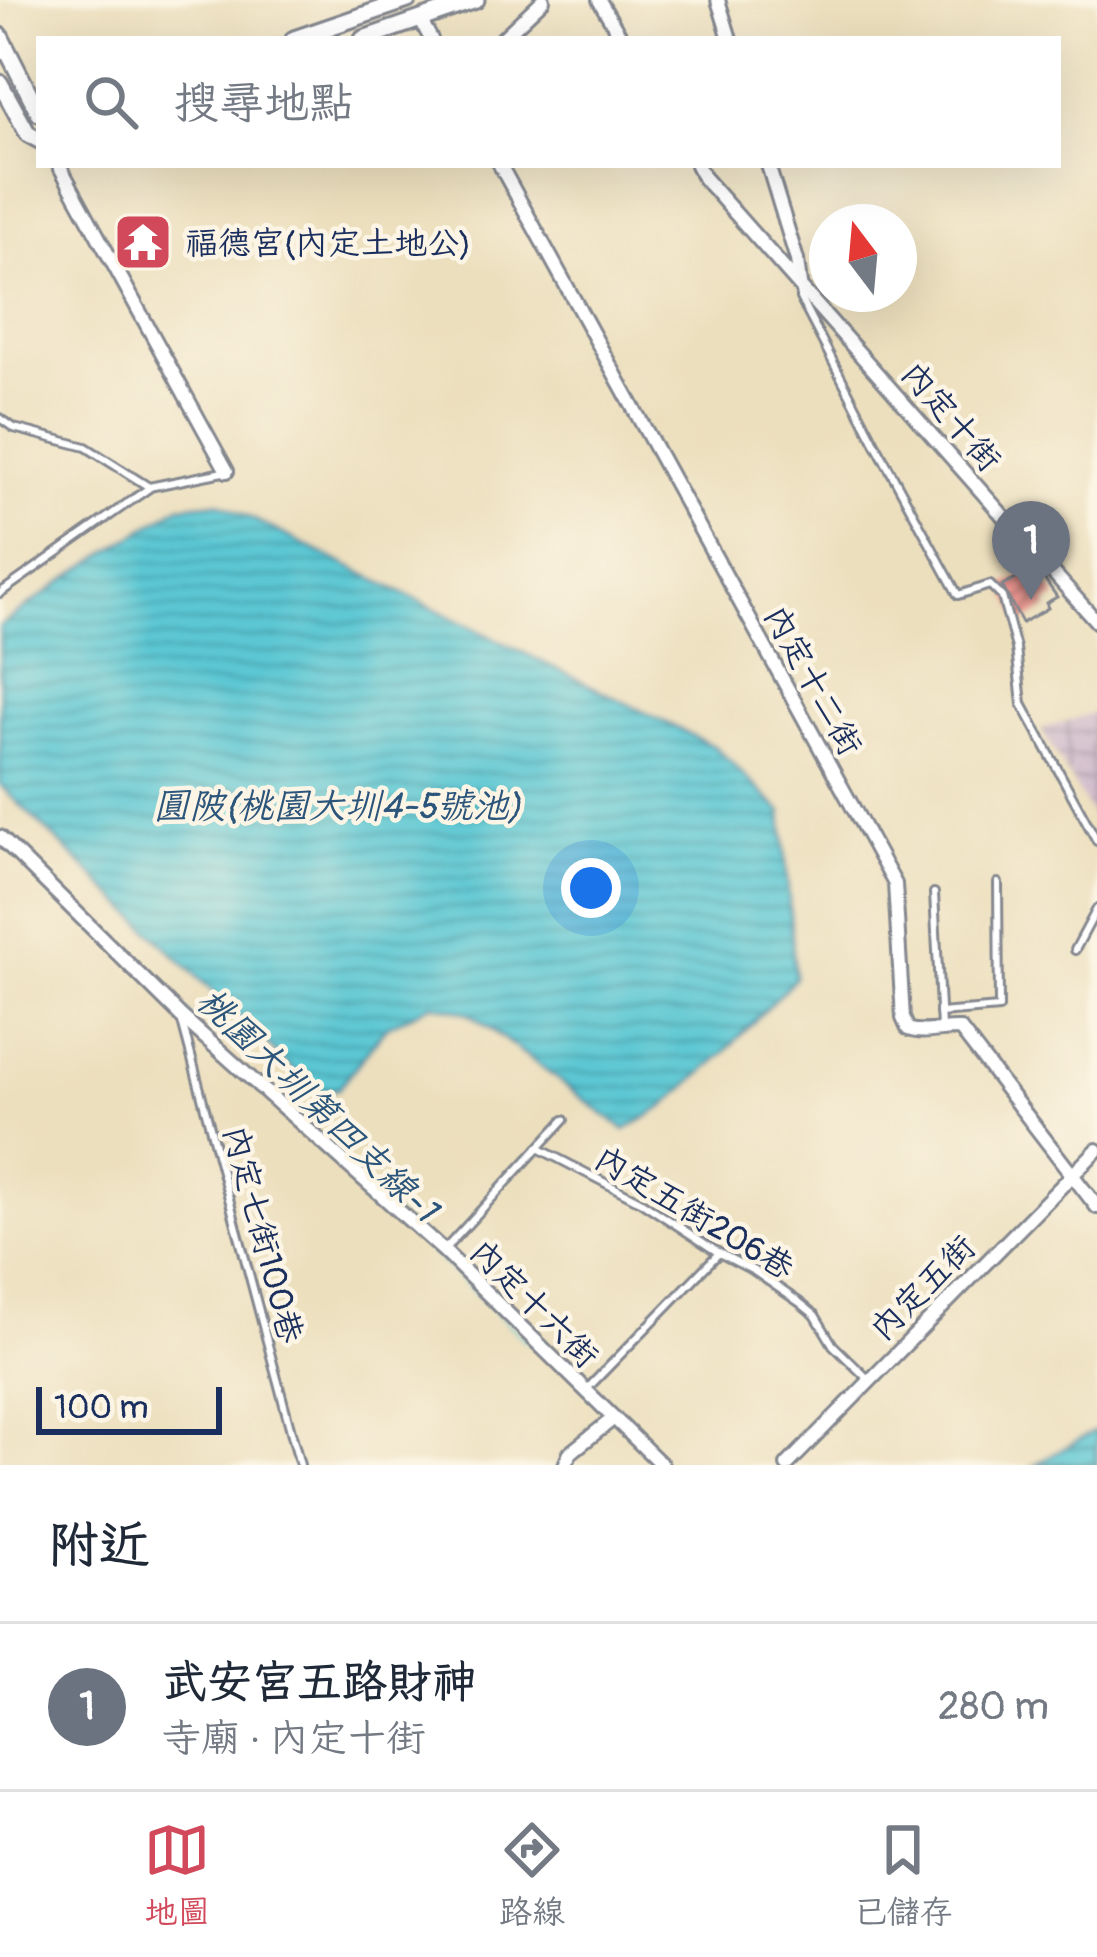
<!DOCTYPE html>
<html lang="zh-TW">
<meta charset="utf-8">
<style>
:root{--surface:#fff;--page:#f6f6f7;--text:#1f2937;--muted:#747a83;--line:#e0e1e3;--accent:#d1495b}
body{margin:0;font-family:Pangolin,"LXGW WenKai TC",sans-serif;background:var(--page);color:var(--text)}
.compass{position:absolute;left:809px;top:204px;width:108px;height:108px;border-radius:50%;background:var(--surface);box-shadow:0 12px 48px #0002;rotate:344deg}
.scale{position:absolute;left:36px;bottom:30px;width:186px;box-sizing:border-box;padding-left:12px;border:6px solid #1b2f5e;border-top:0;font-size:33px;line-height:42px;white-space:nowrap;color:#1b2f5e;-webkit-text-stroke:9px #fcf5e5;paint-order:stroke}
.you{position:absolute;left:591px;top:888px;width:42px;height:42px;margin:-30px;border:9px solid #fff;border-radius:50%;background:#1a73e8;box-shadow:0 0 0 18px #1a73e833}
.badge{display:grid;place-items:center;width:78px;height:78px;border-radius:50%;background:var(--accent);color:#fff;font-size:39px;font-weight:700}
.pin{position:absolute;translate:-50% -99px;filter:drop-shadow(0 3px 6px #0008)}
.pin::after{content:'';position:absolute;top:63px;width:42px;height:36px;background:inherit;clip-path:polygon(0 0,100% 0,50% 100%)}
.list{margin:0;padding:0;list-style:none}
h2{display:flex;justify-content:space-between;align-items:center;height:156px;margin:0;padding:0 48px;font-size:51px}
h2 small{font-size:39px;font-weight:400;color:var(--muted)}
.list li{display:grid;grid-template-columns:78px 1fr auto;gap:36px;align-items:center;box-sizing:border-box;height:168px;padding:0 48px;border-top:3px solid var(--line)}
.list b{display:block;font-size:45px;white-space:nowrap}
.list p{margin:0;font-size:39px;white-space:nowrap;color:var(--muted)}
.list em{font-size:39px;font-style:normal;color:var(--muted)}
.icon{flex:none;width:66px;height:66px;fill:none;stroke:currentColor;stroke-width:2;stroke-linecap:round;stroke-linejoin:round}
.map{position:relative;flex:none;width:1097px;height:1465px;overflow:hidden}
.search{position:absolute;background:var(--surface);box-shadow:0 12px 48px #0002;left:36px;right:36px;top:36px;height:132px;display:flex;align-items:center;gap:30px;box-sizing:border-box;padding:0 42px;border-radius:0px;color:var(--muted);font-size:45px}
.sheet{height:324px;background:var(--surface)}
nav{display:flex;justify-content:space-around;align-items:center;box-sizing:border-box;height:168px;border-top:3px solid var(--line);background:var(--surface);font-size:33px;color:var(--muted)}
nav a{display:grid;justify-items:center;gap:6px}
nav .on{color:var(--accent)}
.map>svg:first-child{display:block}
.industrial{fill:url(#industrial-grid)}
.water{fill:url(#water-rules);stroke:#3b7b98;stroke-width:3}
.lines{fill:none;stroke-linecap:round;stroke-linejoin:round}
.stream{stroke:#5bc7d3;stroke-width:3}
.building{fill:url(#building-hatch)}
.service-casing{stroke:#84878e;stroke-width:12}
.minor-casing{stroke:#84878e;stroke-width:18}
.tertiary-casing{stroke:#84878e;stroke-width:21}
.service{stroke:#fff;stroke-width:6}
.minor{stroke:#fff;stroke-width:12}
.tertiary{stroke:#fff;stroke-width:15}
.labels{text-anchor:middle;stroke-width:9;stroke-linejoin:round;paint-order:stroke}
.poi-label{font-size:33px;fill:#1b2f5e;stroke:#fcf5e5;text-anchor:start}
.street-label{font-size:33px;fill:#1b2f5e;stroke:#fcf5e5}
.water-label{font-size:36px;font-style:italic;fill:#2b557b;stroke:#fcf5e5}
</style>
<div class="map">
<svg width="1097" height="1465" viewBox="0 0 1097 1465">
<defs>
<pattern id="industrial-grid" width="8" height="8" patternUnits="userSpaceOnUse" patternTransform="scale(3)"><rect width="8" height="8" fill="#d1bdcc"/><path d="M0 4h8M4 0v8" fill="none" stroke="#a99aa9"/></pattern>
<pattern id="water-rules" width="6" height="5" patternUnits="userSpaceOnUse" patternTransform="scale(3)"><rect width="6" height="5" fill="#5bc7d3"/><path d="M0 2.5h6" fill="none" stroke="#4aa2ae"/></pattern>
<pattern id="building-hatch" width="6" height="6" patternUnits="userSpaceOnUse" patternTransform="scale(3)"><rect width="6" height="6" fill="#e8928c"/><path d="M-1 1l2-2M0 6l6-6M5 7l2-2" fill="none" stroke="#bb7876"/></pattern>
</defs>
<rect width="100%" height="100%" fill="#fcf5e5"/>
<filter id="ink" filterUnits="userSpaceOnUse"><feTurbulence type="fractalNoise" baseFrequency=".00833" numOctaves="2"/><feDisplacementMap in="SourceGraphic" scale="24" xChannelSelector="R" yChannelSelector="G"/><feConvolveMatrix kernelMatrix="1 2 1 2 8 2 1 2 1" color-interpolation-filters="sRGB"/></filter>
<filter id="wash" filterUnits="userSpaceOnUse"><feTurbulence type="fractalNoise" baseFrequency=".004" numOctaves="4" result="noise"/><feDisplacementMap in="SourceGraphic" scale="48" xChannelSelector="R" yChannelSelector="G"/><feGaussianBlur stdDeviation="2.7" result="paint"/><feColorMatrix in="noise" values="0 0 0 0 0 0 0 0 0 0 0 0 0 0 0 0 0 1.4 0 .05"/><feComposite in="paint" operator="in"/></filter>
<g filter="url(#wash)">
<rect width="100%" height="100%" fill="#ecdfbd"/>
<!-- industrial -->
<polygon class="industrial" points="1097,712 1097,821 1096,822 1041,729"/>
<!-- water -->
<g class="water">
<polygon points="218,502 715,747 782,812 795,978 721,1056 664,1107 625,1130 469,1013 433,1004 386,1027 338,1089 315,1091 0,785 0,626 69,577 180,506"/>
<polygon points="1097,1430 1097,1465 1034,1465"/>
</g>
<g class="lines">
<!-- stream -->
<g class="stream">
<polyline points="86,914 195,1021"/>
<polyline points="382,1204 528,1342"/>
</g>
</g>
<g id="blocks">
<!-- building -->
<polygon class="building" points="1029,573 1032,579 1041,574 1057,597 1046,603 1048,608 1022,623 1002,586"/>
</g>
</g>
<g filter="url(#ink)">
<use href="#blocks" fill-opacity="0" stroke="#84878e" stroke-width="3"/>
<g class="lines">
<!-- service casing -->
<g class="service-casing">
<g id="service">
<polyline points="800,288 800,298 874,441 958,595 990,585 1002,597 1016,648 1022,704 1097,841"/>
<polyline points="0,418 14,428 86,447 149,487 223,472"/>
<polyline points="0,593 149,488"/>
<polyline points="934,893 941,1028"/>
<polyline points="1075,950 1097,909"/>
<polyline points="940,1013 999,1008 998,883"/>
<polyline points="182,1022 300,1465"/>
<polyline points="538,1148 640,1201 719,1253 754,1271 799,1302 815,1315 833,1345 868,1379"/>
<polyline points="446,1248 564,1120"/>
<polyline points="587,1389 719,1253"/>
</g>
</g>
<!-- minor casing -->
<g class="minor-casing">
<g id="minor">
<polyline points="599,0 622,39"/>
<polyline points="718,0 730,39"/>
<polyline points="420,19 431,39"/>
<polyline points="502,39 543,0"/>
<polyline points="59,165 227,471"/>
<path d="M500,165L895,884L903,1018L908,1029C923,1035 943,1028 960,1029L1097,1207"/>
<polyline points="697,165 704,178 1097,622"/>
<polyline points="768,165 797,260 800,284"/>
<polyline points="0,837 181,1016 444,1251 662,1465"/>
<polyline points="565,1465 570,1453 614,1418"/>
<polyline points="787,1465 1097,1150"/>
</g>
</g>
<!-- tertiary casing -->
<g class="tertiary-casing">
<g id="tertiary">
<polyline points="0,36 39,113"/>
<polyline points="294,39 408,0"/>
<polyline points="363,39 476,0"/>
<polyline points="0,83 28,134 39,140"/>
</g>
</g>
<!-- service -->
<use href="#service" class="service"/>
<!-- minor -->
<use href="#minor" class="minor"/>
<!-- tertiary -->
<use href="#tertiary" class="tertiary"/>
</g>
</g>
<!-- icons -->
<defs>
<g id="temple-square" transform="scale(3)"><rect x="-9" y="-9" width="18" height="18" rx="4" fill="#d1495b" stroke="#fcf5e5"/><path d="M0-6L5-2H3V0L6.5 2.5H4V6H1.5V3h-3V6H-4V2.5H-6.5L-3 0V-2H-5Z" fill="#fff"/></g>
</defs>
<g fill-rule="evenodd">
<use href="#temple-square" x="143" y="242"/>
</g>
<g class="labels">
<!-- poi labels -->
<g class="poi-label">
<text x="185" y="254">福德宮(內定土地公)</text>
</g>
<!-- street labels -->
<g class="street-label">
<text transform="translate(952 416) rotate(49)" y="12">內定十街</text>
<text transform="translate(814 680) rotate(61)" y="12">內定十二街</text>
<text transform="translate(695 1212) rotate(31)" y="12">內定五街206巷</text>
<text transform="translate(264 1234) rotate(75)" y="12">內定七街100巷</text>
<text transform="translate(922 1287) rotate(-45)" y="12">內定五街</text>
<text transform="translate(535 1303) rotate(45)" y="12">內定十六街</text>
</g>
<!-- water labels -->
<g class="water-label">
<text x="337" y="818">圓陂(桃園大圳4-5號池)</text>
<text transform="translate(318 1104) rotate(44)" y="13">桃園大圳第四支線-1</text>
</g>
</g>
</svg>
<svg class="compass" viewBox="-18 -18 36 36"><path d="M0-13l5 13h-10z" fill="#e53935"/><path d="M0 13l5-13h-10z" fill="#747a83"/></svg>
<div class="scale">100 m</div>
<div class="you"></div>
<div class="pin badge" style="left:1031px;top:600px;background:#6b7280">1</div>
<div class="search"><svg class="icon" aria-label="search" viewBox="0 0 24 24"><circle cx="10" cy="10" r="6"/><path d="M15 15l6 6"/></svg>搜尋地點</div>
</div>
<section class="sheet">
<h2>附近<small></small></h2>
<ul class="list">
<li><span class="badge" style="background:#6b7280">1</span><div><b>武安宮五路財神</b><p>寺廟 · 內定十街</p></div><em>280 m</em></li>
</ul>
</section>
<nav>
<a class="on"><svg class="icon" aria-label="map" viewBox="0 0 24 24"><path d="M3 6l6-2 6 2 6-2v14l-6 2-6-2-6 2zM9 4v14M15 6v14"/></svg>地圖</a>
<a><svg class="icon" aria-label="directions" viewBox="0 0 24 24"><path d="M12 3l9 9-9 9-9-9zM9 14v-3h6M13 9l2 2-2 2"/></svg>路線</a>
<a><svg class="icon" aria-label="saved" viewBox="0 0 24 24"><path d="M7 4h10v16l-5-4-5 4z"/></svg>已儲存</a>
</nav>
